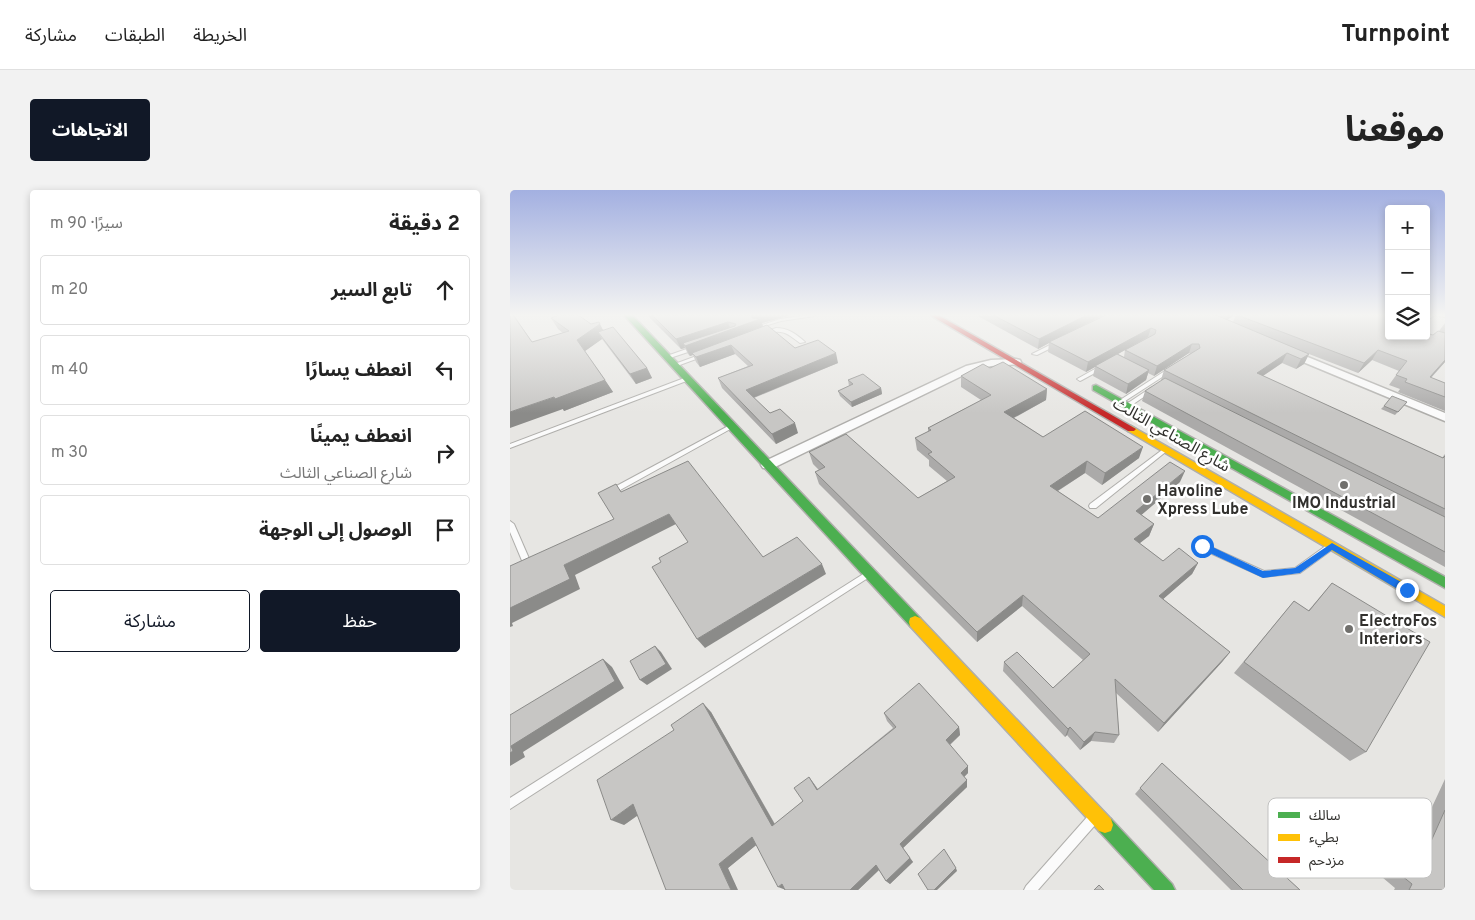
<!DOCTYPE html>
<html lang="ar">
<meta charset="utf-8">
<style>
:root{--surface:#fff;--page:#f2f2f2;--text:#222;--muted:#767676;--line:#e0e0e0;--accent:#111827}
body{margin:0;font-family:Overpass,"Noto Sans Arabic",sans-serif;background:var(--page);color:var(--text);direction:rtl}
.controls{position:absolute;right:15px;top:15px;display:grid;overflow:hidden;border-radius:5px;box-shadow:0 2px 8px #0003}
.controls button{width:45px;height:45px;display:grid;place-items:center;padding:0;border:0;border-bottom:1px solid var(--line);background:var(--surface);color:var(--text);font:25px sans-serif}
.stop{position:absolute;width:15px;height:15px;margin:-11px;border:4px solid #1a73e8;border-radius:50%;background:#fff}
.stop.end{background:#1a73e8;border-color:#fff;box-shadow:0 1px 5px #0008}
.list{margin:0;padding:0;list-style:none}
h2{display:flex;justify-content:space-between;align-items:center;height:65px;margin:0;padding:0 20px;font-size:21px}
h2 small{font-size:16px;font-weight:400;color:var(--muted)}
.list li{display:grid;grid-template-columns:32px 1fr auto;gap:15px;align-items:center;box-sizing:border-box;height:70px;margin:0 10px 10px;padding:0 10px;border:1px solid var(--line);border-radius:5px}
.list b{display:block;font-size:19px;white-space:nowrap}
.list p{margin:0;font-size:16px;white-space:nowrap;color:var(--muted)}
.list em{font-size:16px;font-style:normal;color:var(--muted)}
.actions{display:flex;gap:10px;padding:15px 20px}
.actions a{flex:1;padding:11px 0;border:1px solid var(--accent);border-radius:5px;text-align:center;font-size:18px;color:var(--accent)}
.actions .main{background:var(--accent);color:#fff}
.icon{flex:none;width:28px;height:28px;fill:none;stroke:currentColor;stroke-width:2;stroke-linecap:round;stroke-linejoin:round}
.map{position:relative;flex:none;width:935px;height:700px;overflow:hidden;direction:ltr;border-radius:5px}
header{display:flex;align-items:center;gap:30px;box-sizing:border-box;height:70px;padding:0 25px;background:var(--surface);border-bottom:1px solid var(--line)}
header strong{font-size:24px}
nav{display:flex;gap:28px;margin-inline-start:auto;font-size:18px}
.intro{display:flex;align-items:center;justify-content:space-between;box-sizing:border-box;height:120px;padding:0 30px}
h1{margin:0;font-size:35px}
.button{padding:12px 22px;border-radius:5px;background:var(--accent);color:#fff;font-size:18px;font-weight:700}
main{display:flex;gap:30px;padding:0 30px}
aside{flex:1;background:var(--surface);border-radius:5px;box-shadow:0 2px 8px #0003}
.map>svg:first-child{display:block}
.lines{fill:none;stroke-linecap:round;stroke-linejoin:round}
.lane-casing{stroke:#afaeab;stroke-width:2}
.street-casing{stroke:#afaeab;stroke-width:3}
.fast-casing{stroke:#afaeab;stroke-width:3}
.slow-casing{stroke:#afaeab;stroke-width:3}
.jam-casing{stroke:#afaeab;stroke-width:3}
.lane{fill:#fbfbfb;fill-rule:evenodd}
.street{fill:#fbfbfb;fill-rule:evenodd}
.fast{fill:#4caf50;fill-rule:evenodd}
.slow{fill:#ffc107;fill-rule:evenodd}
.jam{fill:#c62828;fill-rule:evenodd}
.wall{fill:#abaaa9;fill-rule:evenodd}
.shaded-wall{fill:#8b8b89}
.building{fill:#c7c6c4;stroke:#8b8b89}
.route{fill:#1a73e8}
.poi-dot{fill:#71706d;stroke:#fff;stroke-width:2}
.labels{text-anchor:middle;stroke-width:5;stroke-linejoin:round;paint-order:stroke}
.street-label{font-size:16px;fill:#31302d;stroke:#fff}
.poi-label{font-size:16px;font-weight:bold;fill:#31302d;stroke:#fff;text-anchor:start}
.key{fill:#fff;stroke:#c1c1c0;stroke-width:1}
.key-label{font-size:14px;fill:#31302d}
</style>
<header>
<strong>Turnpoint</strong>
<nav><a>الخريطة</a><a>الطبقات</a><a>مشاركة</a></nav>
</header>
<div class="intro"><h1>موقعنا</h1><a class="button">الاتجاهات</a></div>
<main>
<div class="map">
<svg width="935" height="700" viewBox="0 0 935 700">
<rect width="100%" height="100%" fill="#e7e6e3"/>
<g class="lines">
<!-- lane casing -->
<g class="lane-casing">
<g id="lane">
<polygon points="297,125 306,125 304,126 271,131 248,138 246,137 270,129"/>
<polygon points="920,125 925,125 916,131 916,128"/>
<polygon points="929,125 935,125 935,127 929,126"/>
<path d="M266,138C278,138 286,144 295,152L290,153C276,142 272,139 254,144L252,143Z"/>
<polygon points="546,152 551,153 527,165 522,164"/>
<polygon points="185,156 187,157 187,159 157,169 154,167"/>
<polygon points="192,164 197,165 167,176 162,175"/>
<polygon points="592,175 594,176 594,178 572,190 570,191 567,189"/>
<polygon points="661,177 663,178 663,180 612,213 608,213 607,212"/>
<polygon points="177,187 180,189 179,190 0,258 0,254"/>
<polygon points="642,197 644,198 644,200 619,217 615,217 615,215"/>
<polygon points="222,234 225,236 224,237 103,304 101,304 98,302 99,300"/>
<polygon points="656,257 659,259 658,260 586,318 580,318 579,316 580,314"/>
<polygon points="0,331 4,334 21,373 20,375 14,375 13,373 0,342"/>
<polygon points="692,353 754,381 785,378 817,355 823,355 824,357 823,359 790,383 753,387 689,358 688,356 689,354"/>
<polygon points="358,381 361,382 362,384 361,386 0,619 0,608"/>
<polygon points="582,625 586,626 587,630 586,634 528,700 514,700 516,696 578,626"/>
</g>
</g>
<!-- street casing -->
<g class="street-casing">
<g id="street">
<polygon points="778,159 935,223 935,231 774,164 773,162"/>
<polygon points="506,169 510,170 511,172 510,174 481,176 464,180 263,278 253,278 251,275 253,272 456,176 481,170"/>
</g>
</g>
<!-- fast casing -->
<g class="fast-casing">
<g id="fast">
<polygon points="114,125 122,125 410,428 411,432 410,436 405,438 400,436"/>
<polygon points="586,195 935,387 935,398 583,200 583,196"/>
<polygon points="595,627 601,629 662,694 665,700 644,700 589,641 587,635 589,629"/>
</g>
</g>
<!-- slow casing -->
<g class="slow-casing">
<g id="slow">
<polygon points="621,236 935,416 935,427 618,241 618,237"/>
<polygon points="405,426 410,428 601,629 603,635 601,641 595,643 589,641 400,436 399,432 400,428"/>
</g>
</g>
<!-- jam casing -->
<g class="jam-casing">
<polygon id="jam" points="420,125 428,125 626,239 624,241 618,241"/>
</g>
<!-- lane -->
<use href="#lane" class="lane"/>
<!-- street -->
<use href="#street" class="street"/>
<!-- fast -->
<use href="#fast" class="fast"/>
<!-- slow -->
<use href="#slow" class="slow"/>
<!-- jam -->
<use href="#jam" class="jam"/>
</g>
<!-- wall -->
<g class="wall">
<polygon points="4,125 22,152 53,143 48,139 41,128 81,134 94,140 137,178 142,188 126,194 92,149 75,161 103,202 54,221"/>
<polygon points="137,125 281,125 252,133 253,137 285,158 328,173 244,208 260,223 288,243 266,254 212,198 208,188 238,176 225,164 190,177 186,172 183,165 180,166 178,164 175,158 171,159"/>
<path d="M466,125H594L574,135L596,125H723V126L717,129L723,132L726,125L879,146L923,145L929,141L935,133V172L921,188L935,193V221L888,202L890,199L879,195L889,181L862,170L848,183L799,164L794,174L786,179L772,173L753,186L932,268L935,264V377L632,211L635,201L651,191V190L654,180L680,164L679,163L644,186L638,183L636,190L616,204L583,186L585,177L576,182L538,162L539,153L528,159ZM638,147L615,160L614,167L608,164Z"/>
<polygon points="480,178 537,199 536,210 504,228 533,247 629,268 592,295 575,283 548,301 588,328 670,292 631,325 644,334 639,346 629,353 653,371 688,373 682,384 653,409 720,462 712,472 648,542 606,503 609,545 604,553 581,551 570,560 557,545 555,547 493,481 494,472 543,498 573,470 512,416 467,452 309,294 305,282 309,280 303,274 299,262 408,308 437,291 419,276 419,270 407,260 405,248 418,242 418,238 471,210 451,197 451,186"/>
<polygon points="338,190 371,198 372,204 342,217 330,206 328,201 339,196"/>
<polygon points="897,212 885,225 871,219 874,216"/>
<polygon points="822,393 856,562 840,571 724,483 784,411 798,421"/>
<polygon points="201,522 265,634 293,611 299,587 308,599 383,538 377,531 374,523 449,537 450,545 440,555 458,583 454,587 457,590 457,597 393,658 403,672 380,694 376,691 369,680 348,700 275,700 246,655 218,678 127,626 114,635"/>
<polygon points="652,573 790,700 721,700 625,604"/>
<polygon points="935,589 935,700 884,700 885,698 860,677 873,652 889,647 903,658"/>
</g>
<!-- shaded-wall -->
<g class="shaded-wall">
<polygon points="242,125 281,125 252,133 254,140 182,163 183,165 180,166 175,156 173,153 175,158 171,159 166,149 218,132 221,140 242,128"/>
<polygon points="577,125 594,125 540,152 539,152 539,153 528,159 529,149"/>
<polygon points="718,125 723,125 723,126 715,131"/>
<polygon points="89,132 96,146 88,142 92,149 75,161 67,150"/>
<polygon points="641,138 638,147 576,182 578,172"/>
<polygon points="682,154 679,163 644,186 647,176"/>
<polygon points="221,155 225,164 190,177 186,167"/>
<polygon points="868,160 862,170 848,183 854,173"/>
<polygon points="326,163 328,173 240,209 236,200"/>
<polygon points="777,163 772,173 742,193 747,183"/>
<polygon points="799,164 794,174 786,179 791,169"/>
<polygon points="935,170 935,172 912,197 920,187"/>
<polygon points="137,178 142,188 126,194 120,184"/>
<polygon points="639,180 636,190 616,204 618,194"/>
<polygon points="95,190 103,202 54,221 53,219 0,238 0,222"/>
<polygon points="371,198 372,204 342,217 341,212"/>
<polygon points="537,199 536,210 494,233 494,222"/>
<polygon points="285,233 288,243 266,254 262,244"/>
<polygon points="633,257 629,268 592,295 595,283"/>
<polygon points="577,271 575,283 538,307 540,296"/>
<polygon points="675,281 670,292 622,333 626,321"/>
<polygon points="159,324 166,334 65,385 70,399 2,433 3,436 0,437 0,418 54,375"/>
<polygon points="644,334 639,346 620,361 624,349"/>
<polygon points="688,373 682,384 644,417 649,406"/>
<polygon points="312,374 316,384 195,458 187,449"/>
<polygon points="513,405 512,416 467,452 467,442"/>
<polygon points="145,456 151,462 162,479 137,495 130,490"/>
<polygon points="720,462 712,472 648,542 654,533"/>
<polygon points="93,469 102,477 114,498 13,562 15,567 0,576 0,563 1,556"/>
<polygon points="193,513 201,522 269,642 262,636"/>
<polygon points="449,537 450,545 437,557 436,550"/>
<polygon points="560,537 557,545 555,547 558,539"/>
<polygon points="585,542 581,551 570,560 574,552"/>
<polygon points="458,576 458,583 451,590 451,583"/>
<polygon points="299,587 304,594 312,606 307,600"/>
<polygon points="457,590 457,597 393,658 390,654"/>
<polygon points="123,614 135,620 114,635 101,630"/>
<polygon points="242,647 250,652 218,678 228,700 221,700 209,674"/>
<polygon points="400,668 403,672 380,694 376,691"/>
<polygon points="366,675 370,679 348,700 340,700"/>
<polygon points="446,678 447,681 427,700 424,700"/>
<polygon points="272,694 276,700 268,697"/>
</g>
<!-- building -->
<g class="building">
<polygon points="0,125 3,125 22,152 59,141 41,128 49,125 68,125 81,134 89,132 90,134 67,150 95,190 45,209 44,207 0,222"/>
<polygon points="142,125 243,125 242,125 242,128 250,129 175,156 173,153 225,136 226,134 218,132 166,149"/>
<polygon points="483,125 577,125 529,149"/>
<polygon points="596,125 706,125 799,164 791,169 777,163 747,183 933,268 935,266 935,319 654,180 690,158 689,154 682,154 647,176 615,160 645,144 646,140 641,138 578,172 539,152"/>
<polygon points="727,125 879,125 879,146 916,146 916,143 923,145 928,141 935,143 935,170 920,187 935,193 935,207 895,192 897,189 886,185 897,171 868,160 854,173"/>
<polygon points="257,135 285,158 308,150 326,163 236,200 260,223 270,219 285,233 262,244 208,188 243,175 221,155 186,167 182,163"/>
<polygon points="103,137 137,178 120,184 88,142"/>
<polygon points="607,164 639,180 618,194 585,176"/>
<polygon points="493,172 537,199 494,222 533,247 575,221 633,257 595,283 577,271 540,296 588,328 660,272 675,281 626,321 644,334 624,349 653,371 669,358 688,373 649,406 720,462 654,533 605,489 609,545 585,542 574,552 560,537 558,539 494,472 507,462 543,498 580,464 513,405 467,442 305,282 315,277 299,262 336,244 408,308 445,287 418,264 422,262 405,248 421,240 418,238 481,205 451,186 473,174 480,178"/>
<polygon points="353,184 371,198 341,212 328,201 343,194 338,190"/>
<polygon points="655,188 935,327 935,362 635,201"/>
<polygon points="882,206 897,212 888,222 874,216"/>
<polygon points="178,271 253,367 287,347 312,374 187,449 142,377 151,372 149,368 178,352 159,324 54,375 60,389 0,418 0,376 104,329 88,303 106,294 111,302"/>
<polygon points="822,393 920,452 856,562 734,472 784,411 799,421"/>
<polygon points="145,456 156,474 130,490 120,471"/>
<polygon points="93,469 105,491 1,556 3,561 0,563 0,525"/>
<polygon points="409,493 449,537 436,550 458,576 451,583 457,590 390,654 400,668 376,691 366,675 340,700 275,700 272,694 268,697 242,647 209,674 221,700 156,700 123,614 101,630 87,590 164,540 161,535 193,513 262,636 293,611 284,598 299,587 307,600 386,537 374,523"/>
<polygon points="652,573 790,700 733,700 630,598"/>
<polygon points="935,620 935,700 899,700 902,694 876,673 889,647 914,667"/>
<polygon points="434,659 446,678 424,700 418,700 408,684"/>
<polygon points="589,695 594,700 584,700"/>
</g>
<!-- sky -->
<linearGradient id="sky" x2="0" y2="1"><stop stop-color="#a3b0e1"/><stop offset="0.56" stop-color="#f4f4f2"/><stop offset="1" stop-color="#f4f4f2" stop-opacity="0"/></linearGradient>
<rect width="935" height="223" fill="url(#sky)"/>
<!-- route -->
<polygon class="route" points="692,352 753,381 785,378 822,353 900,397 901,400 897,404 894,403 822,360 790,383 753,388 689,358 689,353"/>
<!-- markers -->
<g class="poi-dot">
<circle cx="834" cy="295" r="5"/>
<circle cx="637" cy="309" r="5"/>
<circle cx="839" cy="439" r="5"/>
</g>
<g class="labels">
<!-- street labels -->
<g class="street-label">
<text transform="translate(662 244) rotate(30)" y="6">شارع الصناعي الثالث</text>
</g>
<!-- poi labels -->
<g class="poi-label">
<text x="647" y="306">Havoline<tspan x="647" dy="18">Xpress Lube</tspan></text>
<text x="834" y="318" text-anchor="middle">IMO Industrial</text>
<text x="849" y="436">ElectroFos<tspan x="849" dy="18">Interiors</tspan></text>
</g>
</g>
<!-- legend -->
<rect x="758" y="608" width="164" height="80" rx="8" class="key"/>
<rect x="768" y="622" width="22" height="6" fill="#4caf50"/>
<rect x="768" y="644" width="22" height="7" fill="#ffc107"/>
<rect x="768" y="667" width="22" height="6" fill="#c62828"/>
<g class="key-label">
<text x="799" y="630">سالك</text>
<text x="799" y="652">بطيء</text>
<text x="799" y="675">مزدحم</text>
</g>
</svg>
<div class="controls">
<button>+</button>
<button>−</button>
<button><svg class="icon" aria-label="layers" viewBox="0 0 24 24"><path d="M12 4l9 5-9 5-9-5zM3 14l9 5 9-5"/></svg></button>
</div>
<div class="stop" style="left:692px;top:356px"></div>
<div class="stop end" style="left:897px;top:400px"></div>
</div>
<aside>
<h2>2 دقيقة<small>سيرًا · 90 m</small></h2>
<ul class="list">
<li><svg class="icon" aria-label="ahead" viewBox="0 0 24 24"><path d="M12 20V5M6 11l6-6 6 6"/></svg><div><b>تابع السير</b></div><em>20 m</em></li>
<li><svg class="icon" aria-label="left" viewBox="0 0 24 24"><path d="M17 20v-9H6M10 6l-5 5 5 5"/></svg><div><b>انعطف يسارًا</b></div><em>40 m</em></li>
<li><svg class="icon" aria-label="right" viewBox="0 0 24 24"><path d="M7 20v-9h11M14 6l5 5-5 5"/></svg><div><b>انعطف يمينًا</b><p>شارع الصناعي الثالث</p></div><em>30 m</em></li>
<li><svg class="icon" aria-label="arrive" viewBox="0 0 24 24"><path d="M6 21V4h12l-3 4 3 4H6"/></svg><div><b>الوصول إلى الوجهة</b></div></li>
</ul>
<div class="actions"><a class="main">حفظ</a><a>مشاركة</a></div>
</aside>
</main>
